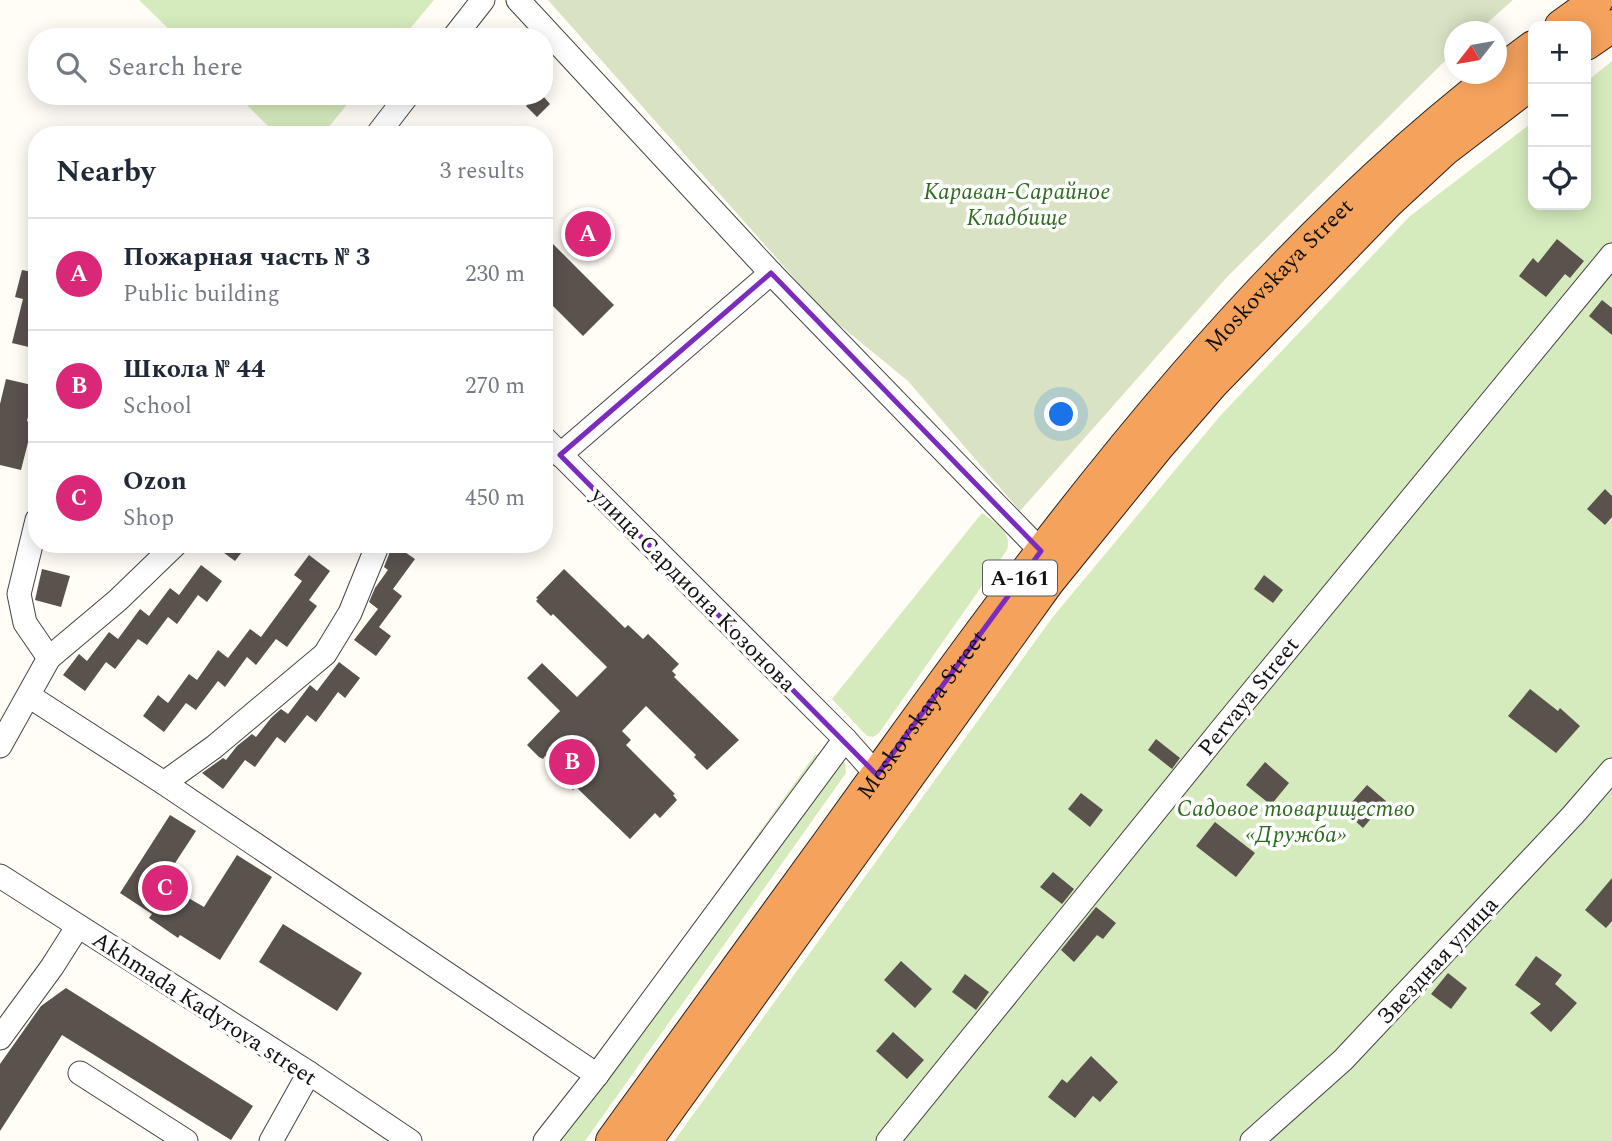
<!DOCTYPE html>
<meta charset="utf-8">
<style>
:root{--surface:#fff;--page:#f6f6f7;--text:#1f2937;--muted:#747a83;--line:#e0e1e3;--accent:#db2777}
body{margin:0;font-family:Spectral,serif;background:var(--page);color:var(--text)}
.controls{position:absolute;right:21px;top:21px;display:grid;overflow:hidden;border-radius:14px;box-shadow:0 4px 18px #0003}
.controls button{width:63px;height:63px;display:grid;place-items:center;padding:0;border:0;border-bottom:2px solid var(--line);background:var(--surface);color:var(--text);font:35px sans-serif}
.compass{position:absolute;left:1444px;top:21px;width:63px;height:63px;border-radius:50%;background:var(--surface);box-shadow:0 4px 18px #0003;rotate:239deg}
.you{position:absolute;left:1062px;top:415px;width:24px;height:24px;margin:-18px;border:5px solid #fff;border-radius:50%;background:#1a73e8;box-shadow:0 0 0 10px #1a73e833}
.badge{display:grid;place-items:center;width:46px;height:46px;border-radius:50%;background:var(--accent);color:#fff;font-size:23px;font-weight:700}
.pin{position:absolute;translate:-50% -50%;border:4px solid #fff;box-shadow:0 2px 7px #0006}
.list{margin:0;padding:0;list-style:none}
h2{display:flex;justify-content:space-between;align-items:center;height:91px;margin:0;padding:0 28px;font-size:30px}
h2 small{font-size:23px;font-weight:400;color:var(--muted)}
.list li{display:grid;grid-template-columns:46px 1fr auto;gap:21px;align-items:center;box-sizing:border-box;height:112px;padding:0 28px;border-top:2px solid var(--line)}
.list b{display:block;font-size:26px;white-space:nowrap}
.list p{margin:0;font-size:23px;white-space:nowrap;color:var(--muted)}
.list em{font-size:23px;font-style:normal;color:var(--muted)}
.icon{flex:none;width:38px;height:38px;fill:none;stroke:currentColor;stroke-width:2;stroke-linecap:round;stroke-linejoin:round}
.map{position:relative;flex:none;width:1612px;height:1141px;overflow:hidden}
.search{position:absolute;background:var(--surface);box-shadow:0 4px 18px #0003;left:28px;top:28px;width:525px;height:77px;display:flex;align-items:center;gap:18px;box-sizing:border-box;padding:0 24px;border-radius:28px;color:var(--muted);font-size:26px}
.panel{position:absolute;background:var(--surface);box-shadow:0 4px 18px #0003;left:28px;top:126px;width:525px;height:427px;border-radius:28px}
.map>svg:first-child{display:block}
.green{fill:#d5ebbd}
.cemetery{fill:#d9e3c4}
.building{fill:#5a524d}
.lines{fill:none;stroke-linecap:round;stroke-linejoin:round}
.minor-casing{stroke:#444;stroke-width:25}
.highway-casing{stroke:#222;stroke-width:34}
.minor{stroke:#fff;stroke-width:23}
.highway{stroke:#f5a25d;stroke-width:32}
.marked{fill:none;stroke:#7b2cbf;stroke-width:5;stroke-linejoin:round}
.labels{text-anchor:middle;stroke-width:7;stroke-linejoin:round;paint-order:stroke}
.shield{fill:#fff;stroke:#585858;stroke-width:2}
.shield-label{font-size:21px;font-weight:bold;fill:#111}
.park-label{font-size:23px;font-style:italic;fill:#2f6b1f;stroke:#fff}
.street-label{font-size:23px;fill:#111;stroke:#fff}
</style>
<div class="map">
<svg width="1612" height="1141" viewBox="0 0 1612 1141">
<rect width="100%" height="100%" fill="#fffdf5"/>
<!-- green -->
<g class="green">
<polygon points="139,0 434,0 403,37 177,37"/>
<polygon points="1612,61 1612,1141 674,1141 1052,618 1220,416 1410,216 1533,122 1533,205 1586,205 1586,82"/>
<polygon points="238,96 354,96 322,135 277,135"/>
<path d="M982,513C995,522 1013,533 1007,550L879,733L873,737L867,736L832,699Z"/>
<polygon points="835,751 845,763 846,773 585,1141 540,1141 808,764 815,755"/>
</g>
<!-- cemetery -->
<polygon class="cemetery" points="548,0 1513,0 1478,31 1454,32 1454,52 1228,276 1020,511 908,381 826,314"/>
<!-- building -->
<g class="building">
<polygon points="536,96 543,96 550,104 537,117 526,106"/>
<polygon points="544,235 614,305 583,336 544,297"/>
<polygon points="1557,239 1584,261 1570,278 1565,274 1546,297 1519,276 1533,258 1538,263"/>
<polygon points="22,270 37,273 37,349 12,343 23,299 15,297"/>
<polygon points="1602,300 1612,308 1612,335 1589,316"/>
<polygon points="6,379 36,386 27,421 33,423 21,470 0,465 0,404"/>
<polygon points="1605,489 1612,496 1612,517 1605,525 1587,509"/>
<polygon points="212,544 248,544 235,561"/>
<polygon points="393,544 415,559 393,589 402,596 379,627 391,636 376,656 354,640 378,609 369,602 375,588 388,570 384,567"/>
<polygon points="309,555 330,571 309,600 317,606 287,647 276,639 256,665 247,657 225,687 218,681 196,710 186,703 164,732 143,716 158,695 168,703 189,674 197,680 218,650 228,658 250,629 261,637 302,581 294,575"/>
<polygon points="201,565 222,581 207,602 198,595 177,624 168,617 147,645 138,639 115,669 106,662 85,691 63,675 79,654 87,661 109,632 118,639 140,609 149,616 170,588 179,595"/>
<polygon points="42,569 70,576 61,607 35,600"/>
<polygon points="564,569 625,628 628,625 643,639 648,634 679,664 672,671 676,675 674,677 739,740 707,770 694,757 696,755 646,706 622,731 631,740 626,745 675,794 673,795 677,800 660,818 655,813 630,839 576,787 573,790 564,781 559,775 561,772 545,756 543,759 539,757 527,745 560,711 527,678 542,663 577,697 607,667 553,614 551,616 536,601 538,599 536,598"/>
<polygon points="1264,575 1283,590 1273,603 1254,589"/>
<polygon points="339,662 360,678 345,698 338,692 316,722 307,715 285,743 277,737 255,767 245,760 223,789 202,773 223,758 226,760 237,746 252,734 256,737 271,718 281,709 288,714 310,685 317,691"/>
<polygon points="1530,689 1558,711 1560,708 1580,726 1556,753 1508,716"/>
<polygon points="1156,739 1180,758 1172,769 1148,750"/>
<polygon points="1265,762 1289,783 1271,805 1246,785"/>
<polygon points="1367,785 1386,801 1363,828 1344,811"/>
<polygon points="1081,793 1103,810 1090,827 1068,809"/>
<polygon points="170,815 196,831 164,880 185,896 204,907 237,855 272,877 220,960 180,935 178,938 149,918 152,914 120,893"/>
<polygon points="1215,822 1255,853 1236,877 1196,846"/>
<polygon points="1053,872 1074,889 1062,904 1040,887"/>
<polygon points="1612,878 1612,921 1606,928 1585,910"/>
<polygon points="1096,907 1116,923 1103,939 1097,935 1074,962 1061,950"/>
<polygon points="283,924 362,973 337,1011 259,962"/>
<polygon points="1536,956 1562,975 1555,984 1577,1003 1551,1032 1530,1013 1541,1004 1515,985"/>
<polygon points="901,961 932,989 915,1008 884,980"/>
<polygon points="1448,973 1467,988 1451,1009 1431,994"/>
<polygon points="965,974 989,992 976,1010 952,992"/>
<polygon points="66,988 253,1106 231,1140 62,1035 0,1131 0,1064 41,1006"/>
<polygon points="893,1032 924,1060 907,1079 876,1051"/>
<polygon points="1091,1056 1118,1082 1100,1102 1093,1096 1075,1118 1048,1097 1062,1079 1067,1083"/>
</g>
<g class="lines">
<!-- minor casing -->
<g class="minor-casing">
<g id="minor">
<polyline points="518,0 771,273 1041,551"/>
<polyline points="454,37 483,0"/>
<polyline points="377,135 407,96"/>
<polyline points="544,438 845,739 877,775"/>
<polyline points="560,455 771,273"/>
<polyline points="37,520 19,594 25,623 49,658"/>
<polyline points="29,696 164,783 597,1075"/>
<polyline points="0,746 49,658 118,600 176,544"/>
<polyline points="164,783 214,747 325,654 350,613 378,544"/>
<polyline points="0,876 309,1073 410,1141"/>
<polyline points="0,1038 52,967 78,926"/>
<polyline points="80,1073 186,1141"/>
<polyline points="271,1141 309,1073"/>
<polyline points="545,1141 597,1075 845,739"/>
<polyline points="888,1141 1225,725 1612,255"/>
<polyline points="1252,1141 1343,1060 1573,815 1612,770"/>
</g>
</g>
<!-- highway casing -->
<g class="highway-casing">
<g id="highway">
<polyline points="1561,26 1597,0"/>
<polyline points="1586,44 1612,26"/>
<path id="s1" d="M612,1141C704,1014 796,888 887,761C1073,502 1274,236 1533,47"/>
<polyline points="646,1141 1048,582 1159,445 1211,385 1388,202 1444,150 1533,82"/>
</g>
</g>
<!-- minor -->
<use href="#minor" class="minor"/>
<!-- highway -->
<use href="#highway" class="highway"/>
</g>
<!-- marked area -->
<path class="marked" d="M771,273L1041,551L877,775L560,455Z"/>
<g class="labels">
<!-- shield labels -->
<rect class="shield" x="983" y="560.5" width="74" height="35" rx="5"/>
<g class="shield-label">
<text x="1020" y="585">А-161</text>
</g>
<!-- park labels -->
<g class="park-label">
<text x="1017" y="199">Караван-Сарайное<tspan x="1017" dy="26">Кладбище</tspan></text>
<text x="1296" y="816">Садовое товарищество<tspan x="1296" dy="26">«Дружба»</tspan></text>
</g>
<!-- street labels -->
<g class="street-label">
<text dy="8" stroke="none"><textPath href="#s1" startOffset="1094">Moskovskaya Street</textPath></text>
<text transform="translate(694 589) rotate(45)" y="8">улица Сардиона Козонова</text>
<text transform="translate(1248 696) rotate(-51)" y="8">Pervaya Street</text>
<text dy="8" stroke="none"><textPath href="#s1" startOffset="527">Moskovskaya Street</textPath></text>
<text transform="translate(1437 960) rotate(-47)" y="8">Звездная улица</text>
<text transform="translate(205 1008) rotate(33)" y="8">Akhmada Kadyrova street</text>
</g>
</g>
</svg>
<div class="controls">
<button>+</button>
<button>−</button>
<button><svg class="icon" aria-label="locate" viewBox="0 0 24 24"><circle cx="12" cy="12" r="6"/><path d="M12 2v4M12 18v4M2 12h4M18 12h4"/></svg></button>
</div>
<svg class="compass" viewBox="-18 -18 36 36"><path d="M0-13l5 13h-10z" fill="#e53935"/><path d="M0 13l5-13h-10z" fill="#747a83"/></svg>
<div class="you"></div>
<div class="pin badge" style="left:588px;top:234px">A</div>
<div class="pin badge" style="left:572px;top:762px">B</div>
<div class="pin badge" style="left:165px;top:888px">C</div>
<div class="search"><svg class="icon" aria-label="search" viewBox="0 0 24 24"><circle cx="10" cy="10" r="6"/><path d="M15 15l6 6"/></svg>Search here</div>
<section class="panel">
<h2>Nearby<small>3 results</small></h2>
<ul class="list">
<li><span class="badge">A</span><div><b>Пожарная часть № 3</b><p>Public building</p></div><em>230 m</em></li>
<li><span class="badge">B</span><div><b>Школа № 44</b><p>School</p></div><em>270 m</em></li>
<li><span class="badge">C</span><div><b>Ozon</b><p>Shop</p></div><em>450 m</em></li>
</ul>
</section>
</div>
